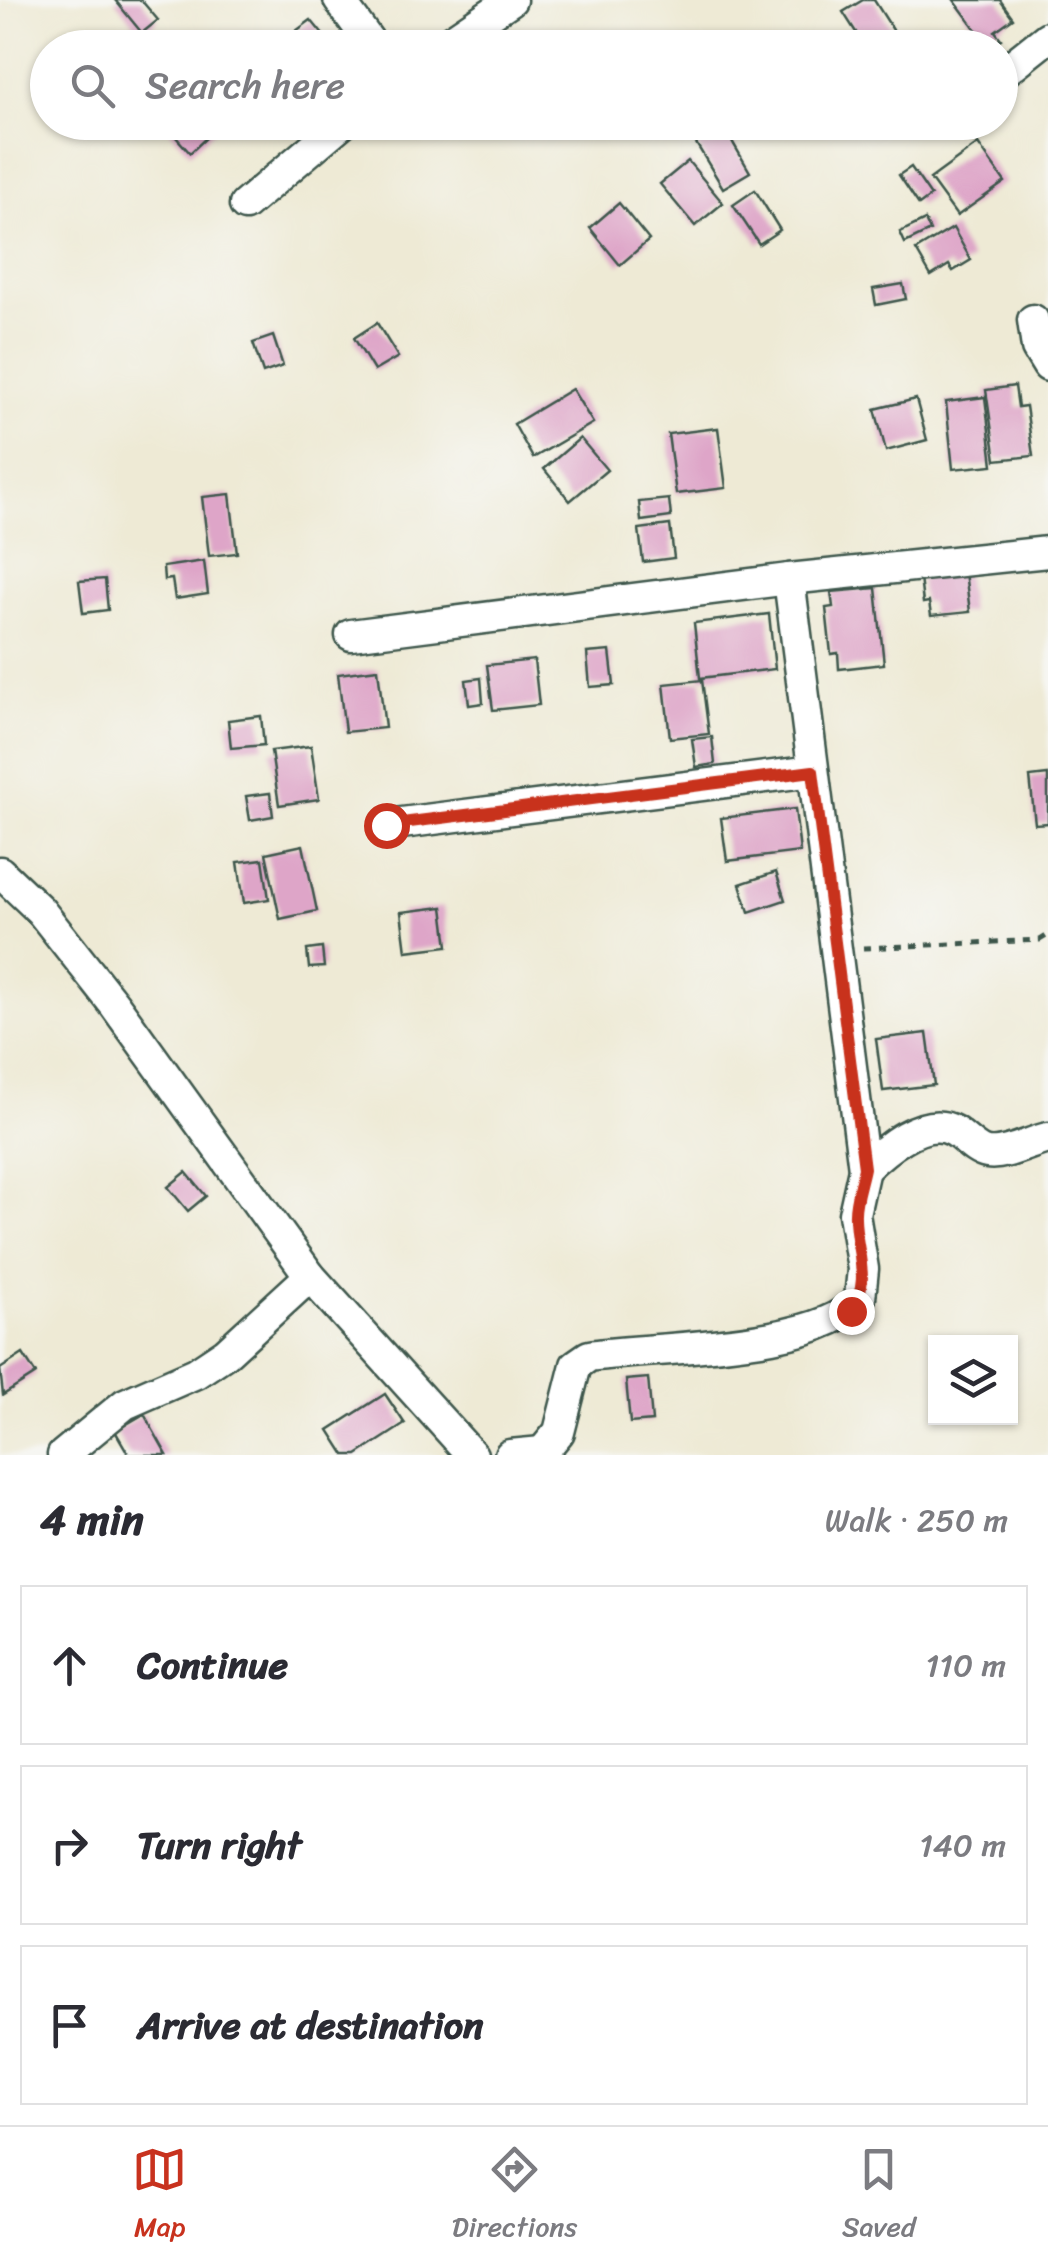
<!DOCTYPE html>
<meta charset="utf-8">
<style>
:root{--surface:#fff;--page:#f2f2f3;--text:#2b2b33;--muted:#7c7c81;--line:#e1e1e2;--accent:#c8321e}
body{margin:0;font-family:Sriracha,sans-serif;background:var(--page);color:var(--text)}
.controls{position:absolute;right:30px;bottom:30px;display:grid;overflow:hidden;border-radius:0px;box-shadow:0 2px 8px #0004}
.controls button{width:90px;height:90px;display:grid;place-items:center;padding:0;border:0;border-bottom:2px solid var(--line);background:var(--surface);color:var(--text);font:50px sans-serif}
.stop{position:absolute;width:30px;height:30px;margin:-22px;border:8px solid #c8321e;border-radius:50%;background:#fff}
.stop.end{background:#c8321e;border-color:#fff;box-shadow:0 2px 10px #0008}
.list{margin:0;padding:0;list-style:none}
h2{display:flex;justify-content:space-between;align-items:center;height:130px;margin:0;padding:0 40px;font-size:42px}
h2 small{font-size:32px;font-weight:400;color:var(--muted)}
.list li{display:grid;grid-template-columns:65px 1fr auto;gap:30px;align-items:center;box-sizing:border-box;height:160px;margin:0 20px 20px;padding:0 20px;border:2px solid var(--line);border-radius:0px}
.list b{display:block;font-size:38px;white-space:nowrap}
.list em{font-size:32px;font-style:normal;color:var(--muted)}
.icon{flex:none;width:55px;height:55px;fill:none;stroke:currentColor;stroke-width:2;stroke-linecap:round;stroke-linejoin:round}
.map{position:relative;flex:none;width:1048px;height:1455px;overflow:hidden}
.search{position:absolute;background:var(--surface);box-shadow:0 2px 8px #0004;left:30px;right:30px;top:30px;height:110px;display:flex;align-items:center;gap:25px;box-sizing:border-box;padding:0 35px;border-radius:55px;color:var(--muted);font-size:38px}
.sheet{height:670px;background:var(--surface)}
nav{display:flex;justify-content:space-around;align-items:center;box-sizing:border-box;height:140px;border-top:2px solid var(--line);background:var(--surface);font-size:28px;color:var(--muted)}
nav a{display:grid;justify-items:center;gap:5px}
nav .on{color:var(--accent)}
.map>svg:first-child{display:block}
.building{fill:#dea5c8}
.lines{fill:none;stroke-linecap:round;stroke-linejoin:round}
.street-casing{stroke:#3e574c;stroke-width:35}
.path{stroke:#3e574c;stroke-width:5;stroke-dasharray:8 8;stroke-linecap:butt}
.street{stroke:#fff;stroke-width:30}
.route{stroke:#c8321e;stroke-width:12}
</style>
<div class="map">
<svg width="1048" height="1455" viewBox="0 0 1048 1455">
<rect width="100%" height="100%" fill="#f6f6f2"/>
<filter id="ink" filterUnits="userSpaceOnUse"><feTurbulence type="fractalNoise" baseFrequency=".01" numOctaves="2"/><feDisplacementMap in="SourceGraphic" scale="20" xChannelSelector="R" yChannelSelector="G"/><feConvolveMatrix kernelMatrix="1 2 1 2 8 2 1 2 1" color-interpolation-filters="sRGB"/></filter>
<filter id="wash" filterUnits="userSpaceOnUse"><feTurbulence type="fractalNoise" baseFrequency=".0048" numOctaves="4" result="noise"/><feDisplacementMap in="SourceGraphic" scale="40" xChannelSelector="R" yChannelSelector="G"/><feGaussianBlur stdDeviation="2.25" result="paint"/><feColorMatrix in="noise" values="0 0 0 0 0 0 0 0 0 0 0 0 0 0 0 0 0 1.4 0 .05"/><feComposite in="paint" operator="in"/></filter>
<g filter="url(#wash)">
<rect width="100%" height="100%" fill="#eeead5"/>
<g id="blocks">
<!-- building -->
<g class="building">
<polygon points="115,0 141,0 158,20 142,33"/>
<polygon points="863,0 874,0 900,41 890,48 866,48 843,12"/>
<polygon points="954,0 1000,0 1013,18 995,31 1001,39 989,47"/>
<polygon points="311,20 329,42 322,48 309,48 296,31"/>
<polygon points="176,122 223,122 190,153 169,129"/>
<polygon points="713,122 721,122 750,172 723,188 691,135"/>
<polygon points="978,144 1005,182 957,216 930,179"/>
<polygon points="688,161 723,203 695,226 660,184"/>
<polygon points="911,167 931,196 919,205 899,175"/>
<polygon points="755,190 780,230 759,244 733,205"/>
<polygon points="619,203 649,240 620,265 590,228"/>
<polygon points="925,220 930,231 905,243 900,232"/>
<polygon points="953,228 971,260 953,271 949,265 931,276 916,250"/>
<polygon points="903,284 906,299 876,305 873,289"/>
<polygon points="377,323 398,357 374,371 354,338"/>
<polygon points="273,336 283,366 263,373 253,343"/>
<polygon points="1015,386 1018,407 1026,406 1033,456 996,460 986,390"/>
<polygon points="572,389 593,423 533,458 514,424"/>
<polygon points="985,397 993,465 953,469 946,402"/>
<polygon points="916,399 927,440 886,451 875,409"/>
<polygon points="718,428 726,488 676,494 668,434"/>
<polygon points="580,438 607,470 570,501 544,469"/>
<polygon points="230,494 237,553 209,556 202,497"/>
<polygon points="669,499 671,517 641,521 639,502"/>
<polygon points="670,525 674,558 643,562 639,529"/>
<polygon points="204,561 208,594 175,599 172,579 164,580 163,567"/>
<polygon points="965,572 970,612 931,616 929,602 923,603 920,578"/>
<polygon points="105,579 108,610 83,613 79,581"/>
<polygon points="876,588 884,664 839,669 838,653 831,654 826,608 833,607 831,592"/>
<polygon points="769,614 775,669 700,678 694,623"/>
<polygon points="610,651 614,685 590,687 587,653"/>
<polygon points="534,660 539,705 493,710 487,665"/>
<polygon points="378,669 385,728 345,732 338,674"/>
<polygon points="481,678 483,703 469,705 466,680"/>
<polygon points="702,680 709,734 670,738 664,684"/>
<polygon points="261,716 264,745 231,748 228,720"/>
<polygon points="712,737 715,764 696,767 692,739"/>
<polygon points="311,746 319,799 279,805 271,751"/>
<polygon points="1048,775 1048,823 1035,824 1030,777"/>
<polygon points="270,793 273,816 250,820 246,796"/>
<polygon points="795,809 800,852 727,861 721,818"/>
<polygon points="303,845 317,911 280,919 266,853"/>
<polygon points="263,859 269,899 244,903 238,862"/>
<polygon points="776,872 785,900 749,912 740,884"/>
<polygon points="443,907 448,946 406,951 401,912"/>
<polygon points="322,948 324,967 309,968 307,950"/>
<polygon points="927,1033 934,1085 883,1091 876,1039"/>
<polygon points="186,1172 206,1196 188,1211 168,1187"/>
<polygon points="23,1354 36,1374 3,1395 0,1369"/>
<polygon points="648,1378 652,1421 630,1423 626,1380"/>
<polygon points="385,1394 405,1424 357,1455 345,1455 329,1430"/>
<polygon points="144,1414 167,1455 129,1455 115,1431"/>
</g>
</g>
</g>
<g filter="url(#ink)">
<use href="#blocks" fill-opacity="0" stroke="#3e574c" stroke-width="2.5"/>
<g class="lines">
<!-- street casing -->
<g class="street-casing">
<g id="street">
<polyline points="339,0 374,48"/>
<polyline points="440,48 511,0"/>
<polyline points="1000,75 1048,37"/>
<polyline points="245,205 343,122"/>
<polyline points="1033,320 1037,348 1048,366"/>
<polyline points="351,635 789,579 1048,552"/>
<polyline points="386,825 813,771"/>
<polyline points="0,872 40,910 114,1004 310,1276 472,1455"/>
<path d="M864,1169C884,1150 924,1114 954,1131C964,1137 975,1151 987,1153C1005,1156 1030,1142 1048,1138"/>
<polyline points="63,1455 125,1404 196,1373 226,1353 310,1276"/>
<polyline points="510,1455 542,1452"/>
<path d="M540,1455L559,1432L576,1365L589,1356C653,1347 823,1349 860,1298L863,1269L854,1214L864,1169L789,579"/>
</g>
</g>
<!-- path -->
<polyline class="path" points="863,948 1040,940 1048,935"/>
<!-- street -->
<use href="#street" class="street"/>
</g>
</g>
<g class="lines" filter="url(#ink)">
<!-- route -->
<path class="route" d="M386,825L813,771L864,1168C861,1184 854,1201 855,1217C855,1250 873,1281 851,1311"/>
</g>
</svg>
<div class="controls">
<button><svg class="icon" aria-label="layers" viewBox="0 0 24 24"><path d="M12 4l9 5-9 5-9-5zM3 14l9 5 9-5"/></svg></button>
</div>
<div class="stop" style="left:386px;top:825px"></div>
<div class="stop end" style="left:851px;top:1311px"></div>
<div class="search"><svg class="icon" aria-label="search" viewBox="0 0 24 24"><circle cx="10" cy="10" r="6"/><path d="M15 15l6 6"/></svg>Search here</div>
</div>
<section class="sheet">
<h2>4 min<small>Walk · 250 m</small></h2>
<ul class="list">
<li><svg class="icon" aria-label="ahead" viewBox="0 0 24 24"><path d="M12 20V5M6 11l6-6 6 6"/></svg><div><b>Continue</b></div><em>110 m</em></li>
<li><svg class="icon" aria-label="right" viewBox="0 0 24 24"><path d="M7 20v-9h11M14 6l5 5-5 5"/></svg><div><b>Turn right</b></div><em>140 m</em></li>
<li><svg class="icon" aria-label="arrive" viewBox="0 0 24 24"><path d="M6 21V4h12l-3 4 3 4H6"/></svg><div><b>Arrive at destination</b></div></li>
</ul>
</section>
<nav>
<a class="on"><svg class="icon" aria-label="map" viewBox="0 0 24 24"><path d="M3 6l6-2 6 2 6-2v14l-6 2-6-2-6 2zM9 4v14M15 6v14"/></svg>Map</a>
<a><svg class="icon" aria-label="directions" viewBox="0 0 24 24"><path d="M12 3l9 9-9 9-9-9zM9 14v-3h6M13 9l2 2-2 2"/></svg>Directions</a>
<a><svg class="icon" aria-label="saved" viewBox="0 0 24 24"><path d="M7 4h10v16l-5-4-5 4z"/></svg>Saved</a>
</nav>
